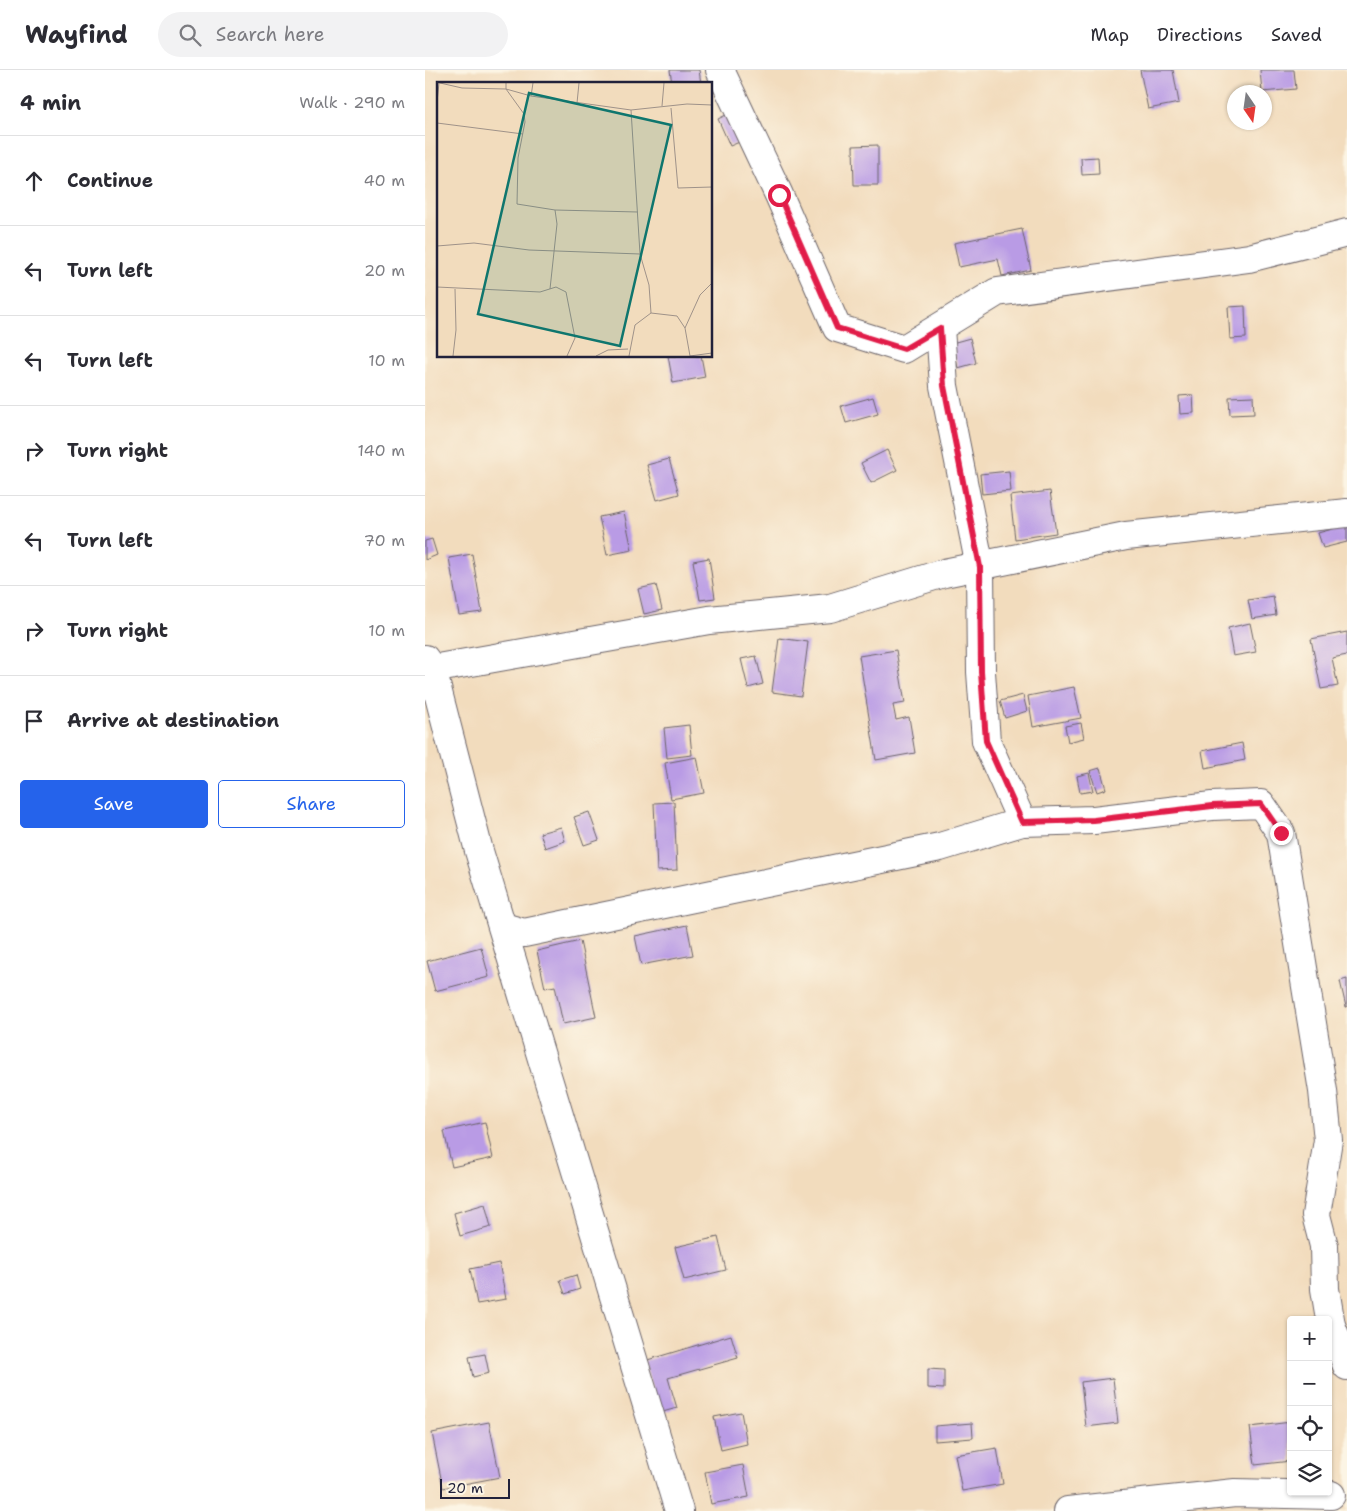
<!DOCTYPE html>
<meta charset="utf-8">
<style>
:root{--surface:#fff;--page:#f2f2f3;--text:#2b2b33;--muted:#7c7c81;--line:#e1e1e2;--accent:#2563eb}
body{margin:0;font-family:"Shantell Sans",sans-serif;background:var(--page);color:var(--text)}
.controls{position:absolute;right:15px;bottom:15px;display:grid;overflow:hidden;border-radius:5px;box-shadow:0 1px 4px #0004}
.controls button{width:45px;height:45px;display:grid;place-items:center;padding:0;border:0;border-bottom:1px solid var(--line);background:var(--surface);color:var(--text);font:25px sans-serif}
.compass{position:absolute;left:802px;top:15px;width:45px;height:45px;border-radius:50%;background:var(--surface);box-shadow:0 1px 4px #0004;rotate:167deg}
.scale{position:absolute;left:15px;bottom:12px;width:70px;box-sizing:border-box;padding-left:5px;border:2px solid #22223b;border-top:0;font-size:14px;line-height:18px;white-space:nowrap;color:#22223b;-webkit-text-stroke:4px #fcf5e5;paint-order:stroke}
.stop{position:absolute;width:15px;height:15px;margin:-11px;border:4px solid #e11d48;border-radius:50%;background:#fff}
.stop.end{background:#e11d48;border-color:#fff;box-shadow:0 1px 5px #0008}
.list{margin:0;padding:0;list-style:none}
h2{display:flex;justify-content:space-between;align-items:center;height:65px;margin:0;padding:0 20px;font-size:21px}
h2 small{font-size:16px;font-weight:400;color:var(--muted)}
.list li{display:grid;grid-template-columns:32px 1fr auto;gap:15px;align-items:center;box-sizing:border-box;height:90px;padding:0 20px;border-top:1px solid var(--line)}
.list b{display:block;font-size:19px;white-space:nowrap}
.list em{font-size:16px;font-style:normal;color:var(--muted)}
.actions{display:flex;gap:10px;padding:15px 20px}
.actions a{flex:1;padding:11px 0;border:1px solid var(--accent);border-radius:5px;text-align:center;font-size:18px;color:var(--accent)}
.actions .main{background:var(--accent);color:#fff}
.icon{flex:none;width:28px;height:28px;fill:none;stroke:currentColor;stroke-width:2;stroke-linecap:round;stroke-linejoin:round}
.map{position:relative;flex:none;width:922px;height:1441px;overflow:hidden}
header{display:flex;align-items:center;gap:30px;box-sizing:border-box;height:70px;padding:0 25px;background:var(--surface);border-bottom:1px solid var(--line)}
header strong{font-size:24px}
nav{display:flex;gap:28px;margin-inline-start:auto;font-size:18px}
.search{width:350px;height:45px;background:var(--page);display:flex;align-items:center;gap:12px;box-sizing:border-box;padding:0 18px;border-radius:28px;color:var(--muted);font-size:19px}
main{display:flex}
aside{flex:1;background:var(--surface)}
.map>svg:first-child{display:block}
.building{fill:#b99be5}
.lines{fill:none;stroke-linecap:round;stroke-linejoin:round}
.minor-casing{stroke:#6b6368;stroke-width:30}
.minor{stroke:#fff;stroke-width:28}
.route{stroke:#e11d48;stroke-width:6}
.inset-road{fill:none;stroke:#9f9289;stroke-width:1}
.view{fill:#0f766e;fill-opacity:0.15;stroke:#0f766e;stroke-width:2.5}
.inset-edge{fill:none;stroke:#22223b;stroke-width:2.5}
</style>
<header>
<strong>Wayfind</strong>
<div class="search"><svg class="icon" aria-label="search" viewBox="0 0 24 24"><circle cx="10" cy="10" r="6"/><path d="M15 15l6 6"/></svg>Search here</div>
<nav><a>Map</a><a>Directions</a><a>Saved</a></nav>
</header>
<main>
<aside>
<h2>4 min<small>Walk · 290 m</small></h2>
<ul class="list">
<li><svg class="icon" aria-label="ahead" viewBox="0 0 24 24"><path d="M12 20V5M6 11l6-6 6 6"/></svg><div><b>Continue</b></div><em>40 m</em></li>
<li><svg class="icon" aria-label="left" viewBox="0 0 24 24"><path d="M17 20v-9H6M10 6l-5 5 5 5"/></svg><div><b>Turn left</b></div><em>20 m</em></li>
<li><svg class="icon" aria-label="left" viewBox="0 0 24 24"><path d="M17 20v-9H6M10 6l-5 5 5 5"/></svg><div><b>Turn left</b></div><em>10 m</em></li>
<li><svg class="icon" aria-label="right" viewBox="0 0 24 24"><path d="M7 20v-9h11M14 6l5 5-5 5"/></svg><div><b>Turn right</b></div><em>140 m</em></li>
<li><svg class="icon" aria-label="left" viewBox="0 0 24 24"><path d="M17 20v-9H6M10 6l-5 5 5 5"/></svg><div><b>Turn left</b></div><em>70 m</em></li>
<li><svg class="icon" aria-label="right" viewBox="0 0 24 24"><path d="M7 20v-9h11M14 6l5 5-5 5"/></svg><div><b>Turn right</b></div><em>10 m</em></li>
<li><svg class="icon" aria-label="arrive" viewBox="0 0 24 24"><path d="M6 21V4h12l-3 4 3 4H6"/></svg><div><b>Arrive at destination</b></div></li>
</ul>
<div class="actions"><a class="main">Save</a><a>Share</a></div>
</aside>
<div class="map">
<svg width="922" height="1441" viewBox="0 0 922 1441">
<rect width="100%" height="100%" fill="#fcf5e5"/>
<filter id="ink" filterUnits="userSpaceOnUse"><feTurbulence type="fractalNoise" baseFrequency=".02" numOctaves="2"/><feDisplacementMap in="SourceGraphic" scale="10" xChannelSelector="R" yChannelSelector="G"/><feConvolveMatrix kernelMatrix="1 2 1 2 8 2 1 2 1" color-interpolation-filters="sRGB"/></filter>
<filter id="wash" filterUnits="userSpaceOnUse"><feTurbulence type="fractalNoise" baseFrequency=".0096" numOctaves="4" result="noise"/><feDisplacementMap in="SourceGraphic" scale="20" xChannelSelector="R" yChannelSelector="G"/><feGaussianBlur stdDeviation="1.12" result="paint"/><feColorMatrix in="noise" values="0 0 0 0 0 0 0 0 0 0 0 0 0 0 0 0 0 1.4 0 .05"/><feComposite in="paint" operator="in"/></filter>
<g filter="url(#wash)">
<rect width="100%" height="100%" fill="#f2dcbd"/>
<g id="blocks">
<!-- building -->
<g class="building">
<polygon points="245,0 274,0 276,14 247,14"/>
<polygon points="715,0 748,0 754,33 723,39"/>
<polygon points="835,0 869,0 871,19 837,22"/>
<polygon points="311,40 324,68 305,76 293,49"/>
<polygon points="453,75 453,115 429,115 428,76"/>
<polygon points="673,87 674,104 657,105 656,88"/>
<polygon points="597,159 606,200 577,206 573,189 534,197 529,173"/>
<polygon points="820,236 821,268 805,269 803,237"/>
<polygon points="545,268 551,293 533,298 527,273"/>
<polygon points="243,286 276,286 280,307 248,313"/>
<polygon points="768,325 769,343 755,344 754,326"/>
<polygon points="828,326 829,344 805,345 804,327"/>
<polygon points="448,327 453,344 421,353 416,336"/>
<polygon points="462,380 472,400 446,413 436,393"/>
<polygon points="244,389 254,424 232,430 222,395"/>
<polygon points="584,401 586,421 557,424 555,404"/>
<polygon points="625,421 631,463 590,469 585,426"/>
<polygon points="199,442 207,480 182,485 174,447"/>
<polygon points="922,455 922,472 898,478 893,463"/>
<polygon points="7,469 12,485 0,490 0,471"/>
<polygon points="47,484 57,542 34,545 24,488"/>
<polygon points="284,488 290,528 275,530 268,491"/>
<polygon points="231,515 237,540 219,544 213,519"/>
<polygon points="848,526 851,545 827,549 823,530"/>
<polygon points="825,553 831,582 808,586 803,558"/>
<polygon points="922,562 922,585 907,588 913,616 896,619 886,569"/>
<polygon points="354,568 383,572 376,626 347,622"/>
<polygon points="471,580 480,633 468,635 471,650 484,647 490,683 451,690 434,586"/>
<polygon points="331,586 338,614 323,618 316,589"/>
<polygon points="649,617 656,648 608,657 603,626"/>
<polygon points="598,625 602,641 580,648 575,631"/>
<polygon points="656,653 659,668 643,672 640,656"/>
<polygon points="264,655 267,685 242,688 239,658"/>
<polygon points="817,673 820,690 780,698 777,681"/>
<polygon points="272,687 279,723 246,729 240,693"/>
<polygon points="675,698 681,719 672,722 665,701"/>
<polygon points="664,703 668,721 655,723 652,706"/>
<polygon points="249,732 252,800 232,801 229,733"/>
<polygon points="164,742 174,770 159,775 149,747"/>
<polygon points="136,757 140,771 120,778 115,763"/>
<polygon points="262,855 268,885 216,895 210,866"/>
<polygon points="155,871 171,947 138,954 130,916 120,918 112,881"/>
<polygon points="56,877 64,907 10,921 2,891"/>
<polygon points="922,909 922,937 921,937 915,911"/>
<polygon points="60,1052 68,1088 27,1097 19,1061"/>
<polygon points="60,1134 66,1157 35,1166 29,1143"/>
<polygon points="293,1167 301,1200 259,1210 250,1177"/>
<polygon points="74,1193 81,1229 52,1234 45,1199"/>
<polygon points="151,1205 155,1219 140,1224 135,1210"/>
<polygon points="306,1265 313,1288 243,1308 252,1338 234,1343 219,1291"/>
<polygon points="60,1284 64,1303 48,1307 44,1287"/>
<polygon points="503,1299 519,1300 519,1319 503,1318"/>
<polygon points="688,1308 693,1353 661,1357 656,1312"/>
<polygon points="316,1342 322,1374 296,1380 289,1347"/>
<polygon points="64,1352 75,1407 18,1418 7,1363"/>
<polygon points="866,1352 866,1391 830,1395 825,1357"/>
<polygon points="547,1353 548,1368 510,1371 510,1356"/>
<polygon points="572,1378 578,1414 537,1421 530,1385"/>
<polygon points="318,1395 324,1427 286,1434 280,1402"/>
</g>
</g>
</g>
<g filter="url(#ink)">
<use href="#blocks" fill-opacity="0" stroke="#6b6368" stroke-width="1"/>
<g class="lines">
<!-- minor casing -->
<g class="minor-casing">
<g id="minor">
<polyline points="295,0 354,125 412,258 479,279 572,222 824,188 922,163"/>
<polyline points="515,258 519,316 555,497 556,602 561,671 597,752"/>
<polyline points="0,589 7,599 54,781 254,1441"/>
<polyline points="7,599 284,550 405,538 519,503 701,466 922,443"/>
<polyline points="78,857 99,863 515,777 597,752 669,750 787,736 836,734 856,763 898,1021 903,1070 891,1145 899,1176 900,1219 906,1255 922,1296"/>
<polyline points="643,1441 810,1423 906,1425"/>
</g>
</g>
<!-- minor -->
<use href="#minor" class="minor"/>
</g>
</g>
<g class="lines" filter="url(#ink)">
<!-- route -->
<polyline class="route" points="354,125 412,258 479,279 515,258 519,316 555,497 556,602 561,671 597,752 669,750 787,736 836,734 856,763"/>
</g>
<!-- overview -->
<g transform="translate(12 12)">
<rect width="275" height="275" fill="#f2dcbd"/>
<path class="inset-road" d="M3,1L25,6L69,7L94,14L96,1M69,1V7L87,32L88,40L81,76L80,122L118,128L201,130M94,14L194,28L250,22L275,23M0,20L2,1M140,21L142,1M225,24L227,1M234,26L241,106L275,105M0,41L86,52M0,164L37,161L92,168L203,172M0,205L103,210L119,205L129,210L138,256L130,274M113,207L120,142L118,128M214,231L240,234L248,246L253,274M248,246L263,213L275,201M16,274L19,248L18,207M159,274L171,268L191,267M192,274L198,243L214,231L212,203L203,172L194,28M253,274L275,271"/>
<path class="view" d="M92,11L234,43L183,264L41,232Z"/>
<rect width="275" height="275" class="inset-edge"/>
</g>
</svg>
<div class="controls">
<button>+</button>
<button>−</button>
<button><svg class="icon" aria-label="locate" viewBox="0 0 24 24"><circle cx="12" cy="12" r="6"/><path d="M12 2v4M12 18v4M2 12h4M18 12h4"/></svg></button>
<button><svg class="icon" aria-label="layers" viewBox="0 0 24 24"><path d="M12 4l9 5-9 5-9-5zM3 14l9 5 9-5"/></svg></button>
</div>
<svg class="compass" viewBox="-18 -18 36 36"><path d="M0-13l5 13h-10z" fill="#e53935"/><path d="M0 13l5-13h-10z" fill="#7c7c81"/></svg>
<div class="scale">20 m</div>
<div class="stop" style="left:354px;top:125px"></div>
<div class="stop end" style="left:856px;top:763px"></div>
</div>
</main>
